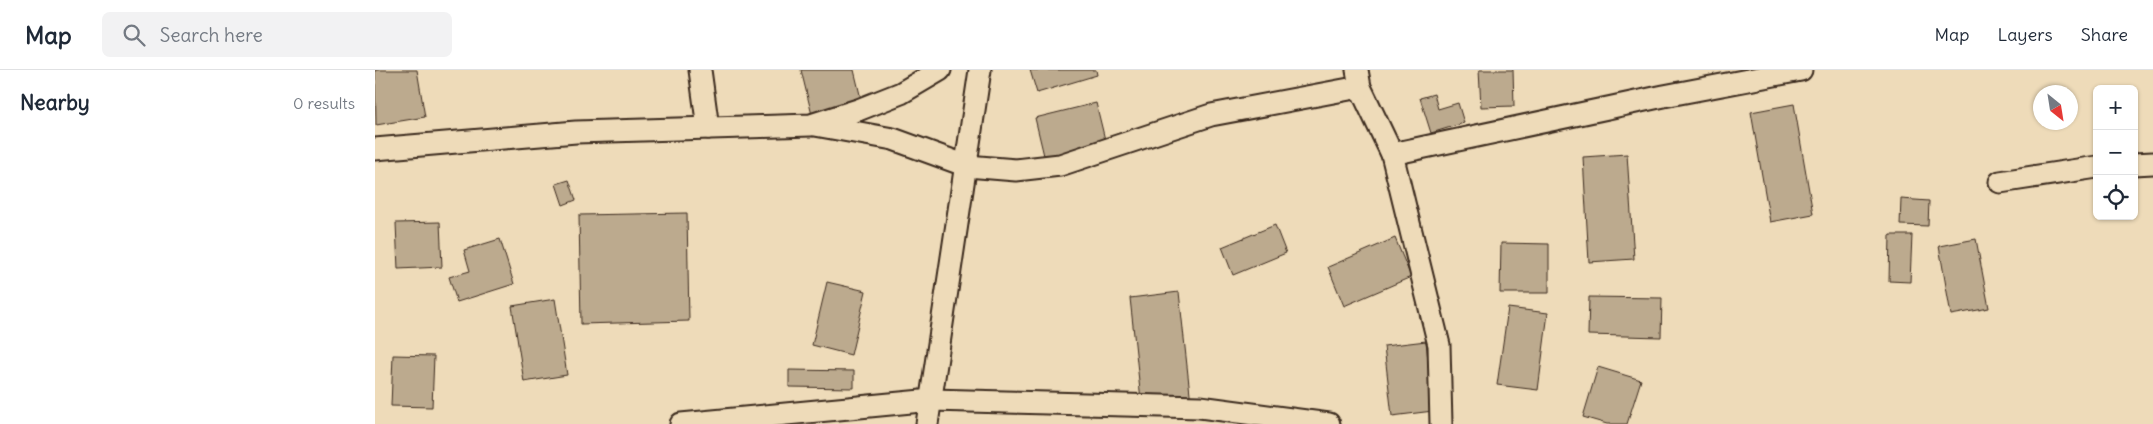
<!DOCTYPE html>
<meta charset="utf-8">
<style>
:root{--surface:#fff;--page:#f2f2f3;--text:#1f2937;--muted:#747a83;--line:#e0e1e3}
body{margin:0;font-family:Delius,sans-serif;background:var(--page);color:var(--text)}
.controls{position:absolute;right:15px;top:15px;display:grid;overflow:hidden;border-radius:8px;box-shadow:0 1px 4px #0004}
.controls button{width:45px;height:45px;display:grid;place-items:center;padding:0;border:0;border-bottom:1px solid var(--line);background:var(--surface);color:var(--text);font:25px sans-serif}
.compass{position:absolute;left:1658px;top:15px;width:45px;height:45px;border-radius:50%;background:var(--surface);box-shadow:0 1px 4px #0004;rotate:150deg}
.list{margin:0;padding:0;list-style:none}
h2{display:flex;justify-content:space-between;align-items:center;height:65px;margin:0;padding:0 20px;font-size:21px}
h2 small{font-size:16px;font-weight:400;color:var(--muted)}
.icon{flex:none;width:28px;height:28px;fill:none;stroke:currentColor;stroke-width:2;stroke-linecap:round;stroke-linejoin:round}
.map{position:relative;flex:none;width:1778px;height:354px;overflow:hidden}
header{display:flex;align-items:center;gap:30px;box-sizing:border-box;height:70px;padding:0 25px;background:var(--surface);border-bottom:1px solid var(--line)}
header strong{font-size:24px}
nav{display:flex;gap:28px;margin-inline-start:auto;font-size:18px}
.search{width:350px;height:45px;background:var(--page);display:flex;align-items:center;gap:12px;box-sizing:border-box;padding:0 18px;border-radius:8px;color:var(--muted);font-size:19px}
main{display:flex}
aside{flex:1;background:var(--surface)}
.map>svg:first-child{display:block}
.building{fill:#bcaa8e;stroke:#3b2a1e}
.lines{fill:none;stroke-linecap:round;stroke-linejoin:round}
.minor-casing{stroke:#3b2a1e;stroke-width:25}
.minor{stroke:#eedbb9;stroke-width:21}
</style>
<header>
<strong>Map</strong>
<div class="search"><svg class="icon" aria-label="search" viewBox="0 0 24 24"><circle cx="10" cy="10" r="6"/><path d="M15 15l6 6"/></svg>Search here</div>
<nav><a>Map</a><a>Layers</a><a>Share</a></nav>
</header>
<main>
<aside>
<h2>Nearby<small>0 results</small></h2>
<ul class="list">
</ul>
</aside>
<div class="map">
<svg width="1778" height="354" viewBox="0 0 1778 354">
<rect width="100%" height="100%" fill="#eedbb9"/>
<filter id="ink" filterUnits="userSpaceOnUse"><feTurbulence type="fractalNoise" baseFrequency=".02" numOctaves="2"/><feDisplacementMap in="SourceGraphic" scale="10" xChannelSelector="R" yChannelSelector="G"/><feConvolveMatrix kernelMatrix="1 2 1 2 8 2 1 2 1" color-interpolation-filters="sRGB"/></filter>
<g filter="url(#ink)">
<!-- building -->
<g class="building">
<polygon points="0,0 42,0 50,47 1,55"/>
<polygon points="426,0 479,0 487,33 437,45"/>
<polygon points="655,0 721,0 722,5 662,23"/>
<polygon points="1104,0 1138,0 1139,36 1106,37"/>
<polygon points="1059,24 1063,39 1083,33 1089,53 1056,63 1045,28"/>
<polygon points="721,33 732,78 671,94 660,48"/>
<polygon points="1419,34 1438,144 1395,152 1376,42"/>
<polygon points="1252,84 1259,189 1214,192 1208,87"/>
<polygon points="194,110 201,130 188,135 181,114"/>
<polygon points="1526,129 1554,131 1553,156 1525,155"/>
<polygon points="312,143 314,251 206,254 204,145"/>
<polygon points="65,152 67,197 23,199 21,153"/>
<polygon points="900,155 911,183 858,205 847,177"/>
<polygon points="1515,165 1537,165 1535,212 1514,211"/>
<polygon points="1020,168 1036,207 969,236 953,197"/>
<polygon points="125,169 139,214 82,232 74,207 95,201 89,180"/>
<polygon points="1601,169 1614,238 1576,245 1564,176"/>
<polygon points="1126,173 1174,174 1174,223 1125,223"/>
<polygon points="452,212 491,221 476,285 437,275"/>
<polygon points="804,222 816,333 767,339 755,228"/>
<polygon points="1214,227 1287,228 1286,267 1213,265"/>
<polygon points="180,229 192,305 149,312 137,236"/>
<polygon points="1133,238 1173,243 1163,320 1122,315"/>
<polygon points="1051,271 1058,341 1017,346 1009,276"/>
<polygon points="18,285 59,286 57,337 16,336"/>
<polygon points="1223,297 1266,310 1252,354 1232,354 1208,347"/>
<polygon points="414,300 479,301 479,318 414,317"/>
</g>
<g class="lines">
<!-- minor casing -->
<g class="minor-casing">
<g id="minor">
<polyline points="325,0 333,58"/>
<polyline points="982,0 985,17 1017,84 1064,275 1066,354"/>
<polyline points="440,55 518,69 592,96 641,100 685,95 836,45 985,17"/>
<polyline points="0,79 201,62 436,55 483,40 526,23 565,0"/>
<polyline points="1017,84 1289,26 1426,0"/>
<polyline points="1759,94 1778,93"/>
<polyline points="1625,112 1722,97"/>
<polyline points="306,354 557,330 825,337 954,354"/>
<polyline points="552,354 605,0"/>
</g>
</g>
<!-- minor -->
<use href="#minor" class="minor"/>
</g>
</g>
</svg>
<div class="controls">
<button>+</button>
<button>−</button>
<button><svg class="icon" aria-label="locate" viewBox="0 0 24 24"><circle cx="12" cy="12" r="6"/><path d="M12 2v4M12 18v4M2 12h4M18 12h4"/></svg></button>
</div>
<svg class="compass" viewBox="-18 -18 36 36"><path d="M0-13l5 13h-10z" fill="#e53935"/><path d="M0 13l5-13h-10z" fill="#747a83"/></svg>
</div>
</main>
